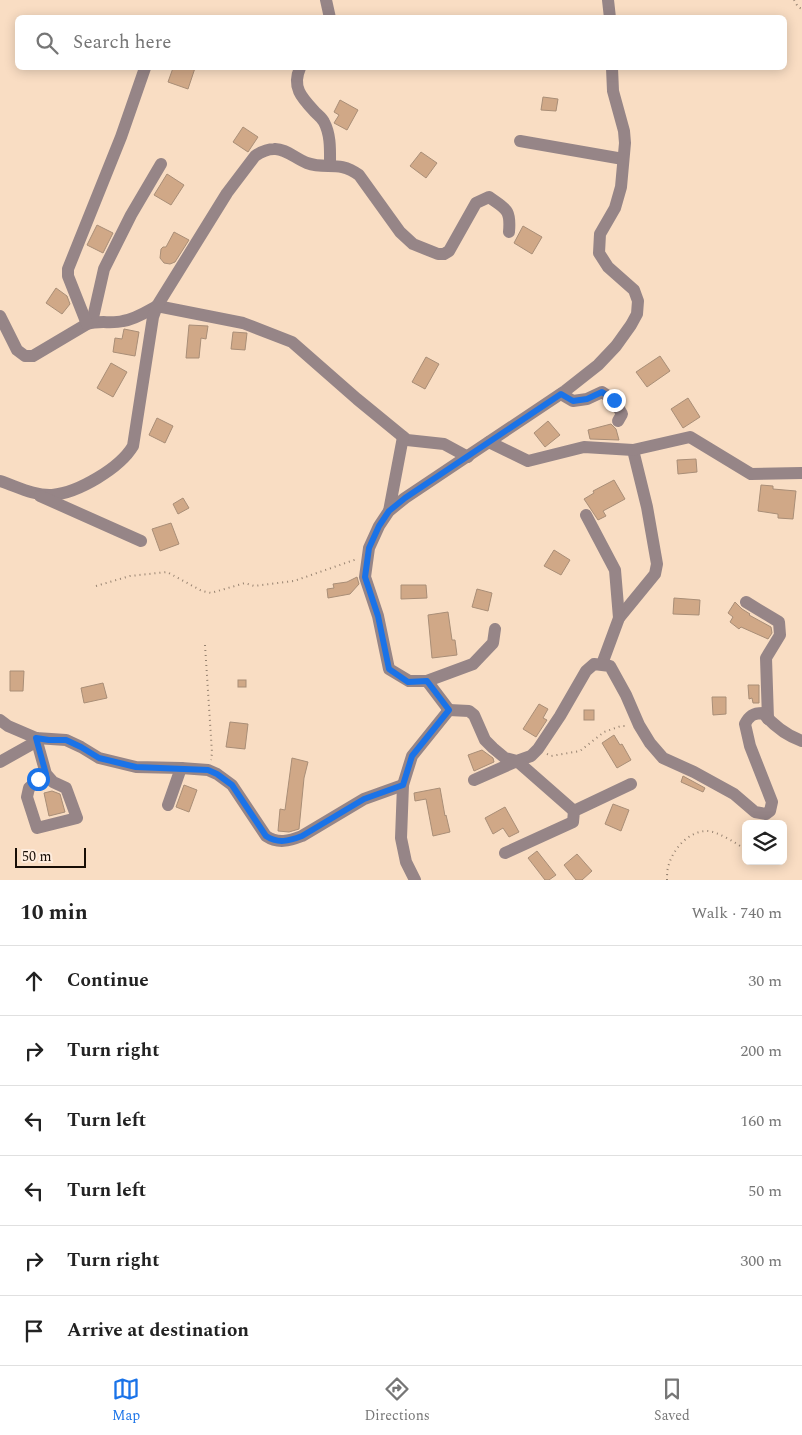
<!DOCTYPE html>
<meta charset="utf-8">
<style>
:root{--surface:#fff;--page:#f6f6f6;--text:#222;--muted:#767676;--line:#e0e0e0;--accent:#1a73e8}
body{margin:0;font-family:Spectral,serif;background:var(--page);color:var(--text)}
.controls{position:absolute;right:15px;bottom:15px;display:grid;overflow:hidden;border-radius:8px;box-shadow:0 2px 12px #0003}
.controls button{width:45px;height:45px;display:grid;place-items:center;padding:0;border:0;border-bottom:1px solid var(--line);background:var(--surface);color:var(--text);font:25px sans-serif}
.scale{position:absolute;left:15px;bottom:12px;width:71px;box-sizing:border-box;padding-left:5px;border:2px solid #180e06;border-top:0;font-size:14px;line-height:18px;white-space:nowrap;color:#180e06;-webkit-text-stroke:4px #feecdd;paint-order:stroke}
.stop{position:absolute;width:15px;height:15px;margin:-11px;border:4px solid #1a73e8;border-radius:50%;background:#fff}
.stop.end{background:#1a73e8;border-color:#fff;box-shadow:0 1px 5px #0008}
.list{margin:0;padding:0;list-style:none}
h2{display:flex;justify-content:space-between;align-items:center;height:65px;margin:0;padding:0 20px;font-size:21px}
h2 small{font-size:16px;font-weight:400;color:var(--muted)}
.list li{display:grid;grid-template-columns:32px 1fr auto;gap:15px;align-items:center;box-sizing:border-box;height:70px;padding:0 20px;border-top:1px solid var(--line)}
.list b{display:block;font-size:19px;white-space:nowrap}
.list em{font-size:16px;font-style:normal;color:var(--muted)}
.icon{flex:none;width:28px;height:28px;fill:none;stroke:currentColor;stroke-width:2;stroke-linecap:round;stroke-linejoin:round}
.map{position:relative;flex:none;width:802px;height:880px;overflow:hidden}
.search{position:absolute;background:var(--surface);box-shadow:0 2px 12px #0003;left:15px;right:15px;top:15px;height:55px;display:flex;align-items:center;gap:12px;box-sizing:border-box;padding:0 18px;border-radius:8px;color:var(--muted);font-size:19px}
.sheet{height:485px;background:var(--surface)}
nav{display:flex;justify-content:space-around;align-items:center;box-sizing:border-box;height:70px;border-top:1px solid var(--line);background:var(--surface);font-size:14px;color:var(--muted)}
nav a{display:grid;justify-items:center;gap:2px}
nav .on{color:var(--accent)}
.map>svg:first-child{display:block}
.building{fill:#d0a887;stroke:#a98e77}
.lines{fill:none;stroke-linecap:round;stroke-linejoin:round}
.path{stroke:#968270;stroke-width:2;stroke-dasharray:1 4;stroke-linecap:butt}
.minor{stroke:#968587;stroke-width:12}
.route{stroke:#1a73e8;stroke-width:6}
</style>
<div class="map">
<svg width="802" height="880" viewBox="0 0 802 880">
<rect width="100%" height="100%" fill="#f9ddc3"/>
<!-- building -->
<g class="building">
<polygon points="173,68 195,68 188,89 168,82"/>
<polygon points="543,97 558,99 556,111 541,110"/>
<polygon points="340,100 358,110 347,130 334,123 339,115 334,112"/>
<polygon points="243,127 258,137 248,152 233,142"/>
<polygon points="421,152 437,163 426,178 410,166"/>
<polygon points="167,174 184,185 171,205 154,195"/>
<polygon points="97,225 113,233 103,253 87,245"/>
<polygon points="523,226 542,237 532,254 514,243"/>
<polygon points="174,232 189,240 175,262 170,264 164,263 160,258 161,249 163,247 166,247"/>
<polygon points="56,288 67,296 70,304 62,314 46,303"/>
<polygon points="189,325 208,326 206,339 201,338 199,358 186,358"/>
<polygon points="124,329 139,332 135,356 113,352 115,338 122,339"/>
<polygon points="233,332 247,333 245,350 231,349"/>
<polygon points="660,356 670,371 647,387 636,372"/>
<polygon points="426,357 439,364 425,389 412,382"/>
<polygon points="111,363 127,372 113,397 97,388"/>
<polygon points="688,398 700,417 683,428 671,409"/>
<polygon points="157,418 173,426 165,443 149,435"/>
<polygon points="548,421 560,435 545,447 534,433"/>
<polygon points="611,424 616,429 619,440 590,439 588,430"/>
<polygon points="696,459 697,472 678,474 677,460"/>
<polygon points="614,480 625,499 603,511 606,516 598,520 584,499 594,493 593,491"/>
<polygon points="761,485 773,486 773,489 796,491 793,519 778,518 778,514 758,511"/>
<polygon points="183,498 189,508 178,514 173,504"/>
<polygon points="171,523 179,544 160,551 152,529"/>
<polygon points="554,550 570,560 561,575 544,566"/>
<polygon points="357,577 359,584 350,594 328,598 327,589 334,588 333,584 347,582"/>
<polygon points="401,585 426,585 427,598 401,599"/>
<polygon points="477,589 492,593 488,611 472,607"/>
<polygon points="674,598 700,600 699,615 673,614"/>
<polygon points="735,602 742,609 750,614 749,615 771,627 772,633 768,639 741,627 739,629 730,622 733,617 728,613"/>
<polygon points="448,612 452,640 455,640 457,655 432,658 428,615"/>
<polygon points="10,671 24,671 23,691 10,691"/>
<rect x="238" y="680" width="8" height="7"/>
<polygon points="103,683 107,698 84,703 81,688"/>
<polygon points="748,685 759,685 759,703 753,703 752,698 749,699"/>
<polygon points="712,697 726,697 726,714 713,715"/>
<polygon points="539,704 548,709 543,718 547,720 536,737 523,729"/>
<rect x="584" y="710" width="10" height="10"/>
<polygon points="230,722 248,724 245,749 226,747"/>
<polygon points="614,735 620,745 622,744 631,760 617,768 602,743"/>
<polygon points="482,750 493,758 494,762 474,771 468,755"/>
<polygon points="292,758 308,762 304,778 299,829 289,832 278,831 280,809 285,810"/>
<polygon points="683,776 705,788 703,792 681,782"/>
<polygon points="184,785 197,790 189,812 176,807"/>
<polygon points="440,788 445,816 446,815 450,832 433,836 426,799 415,801 414,793"/>
<polygon points="52,791 60,794 65,812 49,816 44,793"/>
<polygon points="613,804 629,810 621,831 605,824"/>
<polygon points="505,807 519,832 509,837 503,828 493,834 485,818"/>
<polygon points="537,851 556,875 549,880 545,880 528,858"/>
<polygon points="577,854 592,871 582,880 576,880 564,865"/>
</g>
<g class="lines">
<!-- path -->
<g class="path">
<polyline points="794,0 798,7 802,9"/>
<polyline points="96,586 130,576 167,572 202,591 211,593 245,583 254,586 294,581 357,559"/>
<polyline points="205,645 212,753 211,760"/>
<polyline points="547,754 551,756 580,751 604,732 621,726 628,726"/>
<path d="M667,880C667,875 667,869 669,864C674,848 689,831 707,831C717,831 738,844 746,850"/>
</g>
<!-- minor -->
<g class="minor">
<polyline points="326,0 330,18"/>
<polyline points="608,0 610,18"/>
<path d="M300,68C291,88 303,99 316,113C318,115 322,118 324,122C331,135 330,151 330,165"/>
<polyline points="520,141 623,159"/>
<path d="M0,316L17,350L25,356H33L87,324C99,320 112,324 123,321C136,319 146,312 157,306L243,323L292,342L357,399L407,440L444,444L468,457"/>
<polyline points="92,322 104,269 131,215 161,164"/>
<polyline points="87,324 68,276 68,269 121,137 145,68"/>
<polyline points="561,394 573,401 587,399 602,392 614,400 622,414 618,421"/>
<polyline points="489,442 528,461 584,447 633,450 647,507 657,564 655,574 619,618 602,664"/>
<polyline points="633,450 690,437 751,474 802,473"/>
<path d="M0,481C16,486 34,496 52,495C78,493 120,468 133,446L153,317L157,306L227,193L255,156C261,152 267,149 274,149C285,148 296,159 307,163C327,170 338,160 359,175L400,232L413,244L438,254H444L449,251L476,203L489,197C506,209 511,209 509,232"/>
<polyline points="40,496 141,541"/>
<polyline points="389,511 403,437"/>
<polyline points="586,515 615,570 619,618"/>
<polyline points="746,602 779,622 780,635 766,658 768,719"/>
<polyline points="427,681 473,664 493,643 495,629"/>
<polyline points="449,710 427,681 409,681 389,669 378,616 365,577 369,548 379,526 389,511 405,498 565,391 598,365 616,346 631,325 637,314 638,301 634,290 608,267 599,253 600,234 615,208 621,187 625,143 624,131 613,91 612,68"/>
<path d="M449,710L469,711L474,715L485,740L493,748L505,758L517,761L531,756L538,749L560,716L586,671L594,664L610,666L626,695L639,725L650,743L663,758L694,772L734,794L755,812L766,814L770,811L772,802L750,746L745,724C749,716 753,713 763,713C774,726 785,735 802,741"/>
<path d="M0,720L8,726L36,738L66,740L81,747L99,758L136,767L181,768L208,770L217,774L232,785L266,836C278,844 289,841 302,836L364,799L403,785"/>
<polyline points="36,738 46,774 29,788 27,797 37,828 77,818 66,788 53,782 46,774"/>
<polyline points="0,762 32,744 36,738"/>
<polyline points="474,780 517,761 574,811"/>
<polyline points="168,805 181,768"/>
<polyline points="505,853 573,822 574,811 631,784"/>
<polyline points="415,880 406,862 401,838 403,785 412,756 449,710"/>
</g>
</g>
<g class="lines">
<!-- route -->
<path class="route" d="M38,779L46,774L36,738L49,740H66L81,747L99,758L136,767L208,770L217,774L232,785L266,836C278,844 289,841 302,836L364,799L403,785L412,756L449,710L427,681L408,682L389,669L378,616L365,577L369,548L379,526L389,511L405,498L561,394L573,401L587,399L602,392L614,400"/>
</g>
</svg>
<div class="controls">
<button><svg class="icon" aria-label="layers" viewBox="0 0 24 24"><path d="M12 4l9 5-9 5-9-5zM3 14l9 5 9-5"/></svg></button>
</div>
<div class="scale">50 m</div>
<div class="stop" style="left:38px;top:779px"></div>
<div class="stop end" style="left:614px;top:400px"></div>
<div class="search"><svg class="icon" aria-label="search" viewBox="0 0 24 24"><circle cx="10" cy="10" r="6"/><path d="M15 15l6 6"/></svg>Search here</div>
</div>
<section class="sheet">
<h2>10 min<small>Walk · 740 m</small></h2>
<ul class="list">
<li><svg class="icon" aria-label="ahead" viewBox="0 0 24 24"><path d="M12 20V5M6 11l6-6 6 6"/></svg><div><b>Continue</b></div><em>30 m</em></li>
<li><svg class="icon" aria-label="right" viewBox="0 0 24 24"><path d="M7 20v-9h11M14 6l5 5-5 5"/></svg><div><b>Turn right</b></div><em>200 m</em></li>
<li><svg class="icon" aria-label="left" viewBox="0 0 24 24"><path d="M17 20v-9H6M10 6l-5 5 5 5"/></svg><div><b>Turn left</b></div><em>160 m</em></li>
<li><svg class="icon" aria-label="left" viewBox="0 0 24 24"><path d="M17 20v-9H6M10 6l-5 5 5 5"/></svg><div><b>Turn left</b></div><em>50 m</em></li>
<li><svg class="icon" aria-label="right" viewBox="0 0 24 24"><path d="M7 20v-9h11M14 6l5 5-5 5"/></svg><div><b>Turn right</b></div><em>300 m</em></li>
<li><svg class="icon" aria-label="arrive" viewBox="0 0 24 24"><path d="M6 21V4h12l-3 4 3 4H6"/></svg><div><b>Arrive at destination</b></div></li>
</ul>
</section>
<nav>
<a class="on"><svg class="icon" aria-label="map" viewBox="0 0 24 24"><path d="M3 6l6-2 6 2 6-2v14l-6 2-6-2-6 2zM9 4v14M15 6v14"/></svg>Map</a>
<a><svg class="icon" aria-label="directions" viewBox="0 0 24 24"><path d="M12 3l9 9-9 9-9-9zM9 14v-3h6M13 9l2 2-2 2"/></svg>Directions</a>
<a><svg class="icon" aria-label="saved" viewBox="0 0 24 24"><path d="M7 4h10v16l-5-4-5 4z"/></svg>Saved</a>
</nav>
